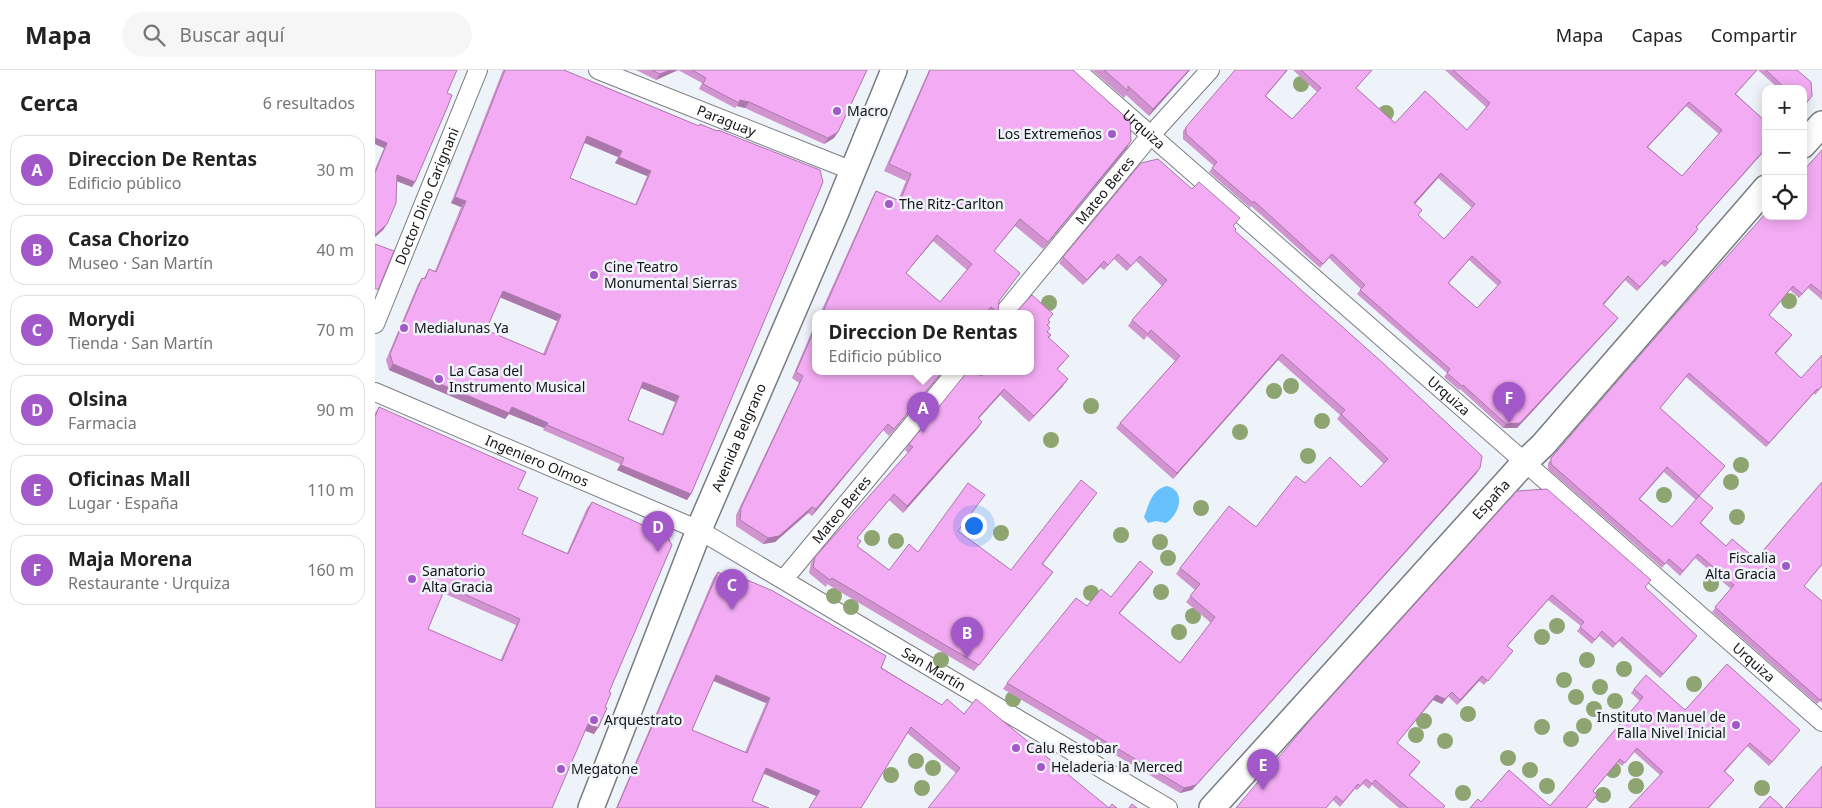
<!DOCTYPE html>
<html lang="es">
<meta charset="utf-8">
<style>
:root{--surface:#fff;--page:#f6f6f6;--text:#222;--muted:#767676;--line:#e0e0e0;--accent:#a358ca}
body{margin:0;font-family:"Noto Sans",sans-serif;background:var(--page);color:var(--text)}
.controls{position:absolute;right:15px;top:15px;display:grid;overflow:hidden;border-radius:10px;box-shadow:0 2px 12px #0003}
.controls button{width:45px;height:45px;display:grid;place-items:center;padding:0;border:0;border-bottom:1px solid var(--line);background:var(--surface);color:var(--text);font:25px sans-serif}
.you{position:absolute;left:598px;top:455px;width:18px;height:18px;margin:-12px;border:4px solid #fff;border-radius:50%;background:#1a73e8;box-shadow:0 0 0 8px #1a73e833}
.badge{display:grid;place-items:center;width:32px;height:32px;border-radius:50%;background:var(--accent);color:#fff;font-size:16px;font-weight:700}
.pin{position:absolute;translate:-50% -41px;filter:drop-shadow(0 1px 2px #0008)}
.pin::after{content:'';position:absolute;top:26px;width:18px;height:15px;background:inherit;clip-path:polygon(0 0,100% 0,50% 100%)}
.popup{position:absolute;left:437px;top:240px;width:222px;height:65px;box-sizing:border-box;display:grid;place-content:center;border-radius:10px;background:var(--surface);filter:drop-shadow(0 1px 4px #0005);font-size:16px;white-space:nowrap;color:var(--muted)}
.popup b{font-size:19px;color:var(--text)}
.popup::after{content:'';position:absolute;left:50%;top:100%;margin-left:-10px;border:10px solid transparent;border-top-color:var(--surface)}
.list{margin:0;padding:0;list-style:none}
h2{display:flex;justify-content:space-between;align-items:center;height:65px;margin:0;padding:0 20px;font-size:21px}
h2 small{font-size:16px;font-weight:400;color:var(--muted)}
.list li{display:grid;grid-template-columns:32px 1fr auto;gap:15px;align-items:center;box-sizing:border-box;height:70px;margin:0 10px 10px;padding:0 10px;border:1px solid var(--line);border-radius:15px}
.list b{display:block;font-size:19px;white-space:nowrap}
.list p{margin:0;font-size:16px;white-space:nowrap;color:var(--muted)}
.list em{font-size:16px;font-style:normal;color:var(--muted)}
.icon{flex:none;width:28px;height:28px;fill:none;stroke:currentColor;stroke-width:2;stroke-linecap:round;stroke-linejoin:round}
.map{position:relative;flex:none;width:1447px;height:738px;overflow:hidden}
header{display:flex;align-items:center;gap:30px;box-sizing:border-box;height:70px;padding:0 25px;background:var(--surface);border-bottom:1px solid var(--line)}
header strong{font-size:24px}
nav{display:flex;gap:28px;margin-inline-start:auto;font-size:18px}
.search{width:350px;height:45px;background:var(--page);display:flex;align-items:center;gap:12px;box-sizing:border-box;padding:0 18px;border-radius:28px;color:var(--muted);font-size:19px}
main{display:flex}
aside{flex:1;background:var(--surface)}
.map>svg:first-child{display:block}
.water{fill:#67c1fd}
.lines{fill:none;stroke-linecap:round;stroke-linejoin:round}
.street-casing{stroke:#787c81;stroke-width:20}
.secondary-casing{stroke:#787c81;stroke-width:28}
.street{stroke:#fff;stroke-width:18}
.secondary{stroke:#fff;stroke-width:25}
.tree{fill:#8ea471}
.wall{fill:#d194d1;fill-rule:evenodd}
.shaded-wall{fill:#aa78aa}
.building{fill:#f3acf3;stroke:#aa78aa;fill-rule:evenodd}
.poi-dot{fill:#a358ca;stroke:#eef3f9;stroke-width:2}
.labels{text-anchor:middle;stroke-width:5;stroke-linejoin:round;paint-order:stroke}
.poi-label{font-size:14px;fill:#141517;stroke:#eef3f9;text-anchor:start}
.street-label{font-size:14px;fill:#141517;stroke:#eef3f9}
</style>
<header>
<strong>Mapa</strong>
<div class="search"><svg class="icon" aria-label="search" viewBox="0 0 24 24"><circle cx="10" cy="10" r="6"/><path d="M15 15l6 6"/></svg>Buscar aquí</div>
<nav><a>Mapa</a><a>Capas</a><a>Compartir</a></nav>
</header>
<main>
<aside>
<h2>Cerca<small>6 resultados</small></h2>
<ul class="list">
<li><span class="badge">A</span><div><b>Direccion De Rentas</b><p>Edificio público</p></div><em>30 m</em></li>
<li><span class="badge">B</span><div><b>Casa Chorizo</b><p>Museo · San Martín</p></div><em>40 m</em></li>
<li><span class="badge">C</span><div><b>Morydi</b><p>Tienda · San Martín</p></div><em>70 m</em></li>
<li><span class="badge">D</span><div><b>Olsina</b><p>Farmacia</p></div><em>90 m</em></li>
<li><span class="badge">E</span><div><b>Oficinas Mall</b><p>Lugar · España</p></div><em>110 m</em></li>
<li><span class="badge">F</span><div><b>Maja Morena</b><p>Restaurante · Urquiza</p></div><em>160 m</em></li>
</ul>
</aside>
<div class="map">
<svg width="1447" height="738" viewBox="0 0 1447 738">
<rect width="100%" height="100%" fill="#eef3f9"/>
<!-- water -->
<path class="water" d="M792,416C812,421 804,445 791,453L781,451L773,453L769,447C774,434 777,419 792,416Z"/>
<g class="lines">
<!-- street casing -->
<g class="street-casing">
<g id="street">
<path id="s1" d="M223,0L478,101"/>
<path id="s2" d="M701,0L1447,652"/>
<path id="s3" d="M628,244L775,66L835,0"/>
<path id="s4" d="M0,254L103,0"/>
<path id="s5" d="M0,322L324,460L793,738"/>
<path id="s6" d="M409,509L581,302"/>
</g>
</g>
<!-- secondary casing -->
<g class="secondary-casing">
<g id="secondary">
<polyline points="1428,75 1447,54"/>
<path id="s7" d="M216,738L328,450L461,142L519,0"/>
<path id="s8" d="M837,738L1149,393L1168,375L1391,118"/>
</g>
</g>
<!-- street -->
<use href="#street" class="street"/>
<!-- secondary -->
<use href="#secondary" class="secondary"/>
</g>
<!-- trees -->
<g class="tree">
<circle cx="926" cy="14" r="8"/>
<circle cx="1011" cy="43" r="8"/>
<circle cx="1414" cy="231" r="8"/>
<circle cx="674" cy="233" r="8"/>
<circle cx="916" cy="316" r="8"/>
<circle cx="899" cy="321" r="8"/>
<circle cx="716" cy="336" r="8"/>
<circle cx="947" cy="351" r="8"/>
<circle cx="865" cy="362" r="8"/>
<circle cx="676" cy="370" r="8"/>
<circle cx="933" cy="386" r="8"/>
<circle cx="1366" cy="395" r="8"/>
<circle cx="1356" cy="412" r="8"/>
<circle cx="1289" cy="425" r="8"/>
<circle cx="826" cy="438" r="8"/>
<circle cx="1362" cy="447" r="8"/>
<circle cx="626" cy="463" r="8"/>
<circle cx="746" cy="465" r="8"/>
<circle cx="497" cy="468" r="8"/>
<circle cx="521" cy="471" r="8"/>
<circle cx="785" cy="472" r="8"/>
<circle cx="793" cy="488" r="8"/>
<circle cx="1336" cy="514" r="8"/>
<circle cx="786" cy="522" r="8"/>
<circle cx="716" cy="523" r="8"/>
<circle cx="459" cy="526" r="8"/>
<circle cx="476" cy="537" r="8"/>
<circle cx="818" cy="546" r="8"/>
<circle cx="1182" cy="556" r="8"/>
<circle cx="804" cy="562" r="8"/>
<circle cx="1167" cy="567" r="8"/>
<circle cx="566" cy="590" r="8"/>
<circle cx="1212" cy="590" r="8"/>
<circle cx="1249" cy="599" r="8"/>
<circle cx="1189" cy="610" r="8"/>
<circle cx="1319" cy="614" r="8"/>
<circle cx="1225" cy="617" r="8"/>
<circle cx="1201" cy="627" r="8"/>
<circle cx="638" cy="629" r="8"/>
<circle cx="1240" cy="631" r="8"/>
<circle cx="1219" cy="639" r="8"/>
<circle cx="1093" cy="644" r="8"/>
<circle cx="1049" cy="651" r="8"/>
<circle cx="1209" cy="656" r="8"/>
<circle cx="1167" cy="657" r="8"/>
<circle cx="1041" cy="665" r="8"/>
<circle cx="1196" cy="669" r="8"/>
<circle cx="1070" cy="671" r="8"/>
<circle cx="1133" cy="688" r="8"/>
<circle cx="541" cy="691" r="8"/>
<circle cx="558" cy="698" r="8"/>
<circle cx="1261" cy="699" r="8"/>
<circle cx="1155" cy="700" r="8"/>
<circle cx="1238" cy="700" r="8"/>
<circle cx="516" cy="705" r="8"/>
<circle cx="1172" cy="716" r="8"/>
<circle cx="1261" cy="716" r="8"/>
<circle cx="547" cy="718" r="8"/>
<circle cx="1387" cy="718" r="8"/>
<circle cx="1088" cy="723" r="8"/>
<circle cx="1228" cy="725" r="8"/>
</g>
<!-- wall -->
<g class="wall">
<polygon points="0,0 72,23 40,112 37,117 22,111 12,154 8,160 0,167 0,99 9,78 0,74"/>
<path d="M128,0H189L324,56L325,54L342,61L343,60L316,424L312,430L242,400L245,394L168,360L169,358L134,344L130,349L14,300L11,290L43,214L47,208H49L54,199L60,201L86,137L76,133ZM209,73L243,87L240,93L272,106L260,135L195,108ZM125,227L182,251L168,284L111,260ZM266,318L300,332L287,364L253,350Z"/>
<polygon points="261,0 492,0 463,62 459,68 449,74 370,38 362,36 360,38 324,19 327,13 303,0 281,10"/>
<path d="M554,0H698L752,78L668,179L640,156L619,181L624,231L623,242L624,244H445L497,128L501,121L523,130L531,111L509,101ZM558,171L592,200L565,232L531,203Z"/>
<polygon points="717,0 815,0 774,46 751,25 749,28"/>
<path d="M913,0L891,26L917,49L942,22L918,0H997L981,18L1020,53L1092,60L1111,37L1070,0H1382L1361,24L1389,50L1391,48V79L1321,157L1320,163L1290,197L1286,194L1262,221L1250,210L1228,235L1243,248L1240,252L1142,358H1128L1085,319L1084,320L1069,307L1072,303L982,224L986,219L954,188L945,198L876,136L875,138L834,102L839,96L808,69V61L811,57ZM1311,36L1344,64L1307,106L1273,77ZM1063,108L1097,138L1069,169L1043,146L1040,134ZM1094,190L1123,216L1102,238L1074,213Z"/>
<polygon points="1383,0 1422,0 1434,31 1428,19 1404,19"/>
<path d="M1447,80V230L1433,218L1424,228L1415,220L1394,245L1417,265L1401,284L1426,308L1447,317L1440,325L1439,323L1391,377L1311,307L1285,338L1350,396L1324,426L1338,438L1326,453L1351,476L1381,489L1447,412V495L1429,516L1447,531V633L1445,631L1442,634L1337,542L1356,519L1320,488L1305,506L1291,493L1287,498L1173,399V393ZM1289,402L1321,430L1297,457L1265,429Z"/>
<polygon points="858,157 860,162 1105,398 1101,404 817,720 805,723 628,619 632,613 712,536 736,527 778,502 744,543 805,593 836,553 811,532 820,520 801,504 805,498 881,457 930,413 986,417 1009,394 962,349 965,345 903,290 798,409 741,358 745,353 800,291 772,266 769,270 753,256 757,250 787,216 761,191 752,201 739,189 729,200 725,197 708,215 684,193 688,187"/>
<polygon points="673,251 675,252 673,256 673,262 676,265 674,268 689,292 682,300 688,316 654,352 625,325 603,349 607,352 602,359 528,443 514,430 482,468 482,476 514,500 543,482 584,462 636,500 717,430 668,494 678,502 599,601 452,514 451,517 434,503 436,493 440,487 533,383 530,380 534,374 606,306"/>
<polygon points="440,254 440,302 567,302 514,366 508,360 437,446 433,443 400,472 388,474 361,456 361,445 424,313 417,308"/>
<path d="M4,337L143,419L147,464L192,483L212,438L217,432L234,622L219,664L210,661L0,738V343ZM68,523L141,555L125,591L53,559Z"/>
<polygon points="1142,421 1270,518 1322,566 1319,570 1285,608 1244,571 1238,578 1224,566 1217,574 1202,561 1206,556 1173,530 1132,576 1138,581 1109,615 1104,611 1082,635 1073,626 1067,634 1058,630 1022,673 1042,697 1034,706 1068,738 1024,738 997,715 994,719 988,714 982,720 980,719 965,737 958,730 951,738 861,738"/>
<path d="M351,501L567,635L589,644L734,738L581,703L532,663L486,738H434L441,726L389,704L377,731L394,738H241L339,507L343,502L348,505ZM338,611L391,633L370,682L317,660Z"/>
<polygon points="1259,619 1310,640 1425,660 1394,696 1372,676 1350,702 1359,710 1356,714 1285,705 1259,682 1247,696 1242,692 1218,721 1222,725 1212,738 1106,732 1175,736 1265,631 1256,623"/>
</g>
<!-- shaded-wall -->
<g class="shaded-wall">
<polygon points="295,0 303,0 281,10 285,4"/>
<polygon points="814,0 815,0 774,46 778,39"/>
<polygon points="365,30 374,32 370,38 362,36"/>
<polygon points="1314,32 1311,36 1269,81 1272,77"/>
<polygon points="463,62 459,68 449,74 453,68"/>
<polygon points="212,66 247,81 243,87 208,72"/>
<polygon points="0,68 12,73 9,78 0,74"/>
<polygon points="756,71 752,78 668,179 673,172"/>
<polygon points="1391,78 1391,79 1318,161 1321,157"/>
<polygon points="244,87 276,101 272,106 240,93"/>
<polygon points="1066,103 1063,108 1036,138 1039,133"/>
<polygon points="22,105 40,112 37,117 19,110"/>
<polygon points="80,127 91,131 86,137 76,133"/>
<polygon points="12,154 8,160 0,167 0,165"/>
<polygon points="1323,159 1320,163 1290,197 1293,193"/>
<polygon points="562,165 558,171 526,209 531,203"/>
<polygon points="1289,190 1286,194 1262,221 1265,217"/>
<polygon points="729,191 725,197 708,215 712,210"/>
<polygon points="1253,206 1250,210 1225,239 1228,234"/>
<polygon points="128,221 186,245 182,251 124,227"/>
<polygon points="1243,248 1240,252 1142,358 1128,358 1131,354"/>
<polygon points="907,284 903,290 798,409 802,403"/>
<polygon points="18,294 137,337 173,353 169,358 134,344 130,349 14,300"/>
<polygon points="567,302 514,366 519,359"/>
<polygon points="693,309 688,316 654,352 659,346"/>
<polygon points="268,312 304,326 300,332 264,317"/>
<polygon points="629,319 625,325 598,355 603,348"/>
<polygon points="1442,319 1439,323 1391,377 1394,373"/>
<polygon points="607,352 602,359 528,443 532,436"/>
<polygon points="513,354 508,360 437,446 441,439"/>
<polygon points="246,395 316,424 312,430 242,400"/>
<polygon points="1105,398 1101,404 817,720 805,723 809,718"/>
<polygon points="437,437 433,443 400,472 388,474 393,468"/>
<polygon points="678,502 673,509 599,601 604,595"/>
<polygon points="778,502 774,508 740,549 744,543"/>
<polygon points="1177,525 1173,530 1129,580 1132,576"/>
<polygon points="1322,566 1319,570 1285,608 1288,604"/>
<polygon points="341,605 395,628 391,633 337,610"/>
<polygon points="1107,606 1104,611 1082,635 1085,630"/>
<polygon points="1077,622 1067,634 1058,630 1018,677 1061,625"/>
<polygon points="213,654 223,658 219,664 209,660"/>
<polygon points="391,698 445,721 441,726 388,703"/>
<polygon points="1359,710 1334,738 1333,738"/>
</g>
<!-- building -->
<g class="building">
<polygon points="0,0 82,0 72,23 77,25 72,38 40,112 22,105 21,133 12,154 0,165 0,103 12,73 0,68"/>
<path d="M130,0H189L324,56L325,54L342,61L343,60L445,100L448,112L316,424L246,395L249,388L172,355L173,353L137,337L134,343L18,294L15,284L47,208L50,209L54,199L61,202L91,131L80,127ZM212,66L247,81L244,87L276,101L261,135L195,108ZM128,221L186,245L170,285L111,260ZM268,312L304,326L288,365L253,350Z"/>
<polygon points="277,0 295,0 285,4"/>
<polygon points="317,0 492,0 463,62 453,68 374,32 365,30 364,33 328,14 331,8"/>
<path d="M555,0H698L755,51L756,71L673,172L645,149L619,181L645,203L624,231L623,242L626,244H624L616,237L610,244H447L501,121L525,131L536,104L514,94ZM562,165L597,194L565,232L531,203Z"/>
<polygon points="729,0 814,0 778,39 753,16 753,21"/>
<path d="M860,0H912L890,26L917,49L946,18L926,0H997L981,18L1020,53L1050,21L1092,60L1115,33L1078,0H1382L1360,24L1389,50L1391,48V78L1321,157L1323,159L1293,193L1289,190L1265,217L1253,206L1228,234L1243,248L1145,353L1131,354L1088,315L1087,316L1072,303L1075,299L985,220L990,215L957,184L948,194L879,131L878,133L837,98L842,92L811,64V57ZM1314,32L1347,60L1307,106L1272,77ZM1066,103L1100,134L1069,169L1043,145L1047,140L1039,133ZM1097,186L1126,212L1102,238L1073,213Z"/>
<polygon points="1391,0 1422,0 1436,12 1437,26 1428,37 1428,19 1411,19"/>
<path d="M1447,80V223L1436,214L1427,224L1418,216L1394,245L1417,265L1400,283L1426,308L1447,285V316L1443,320L1442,319L1394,373L1314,303L1285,338L1350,396L1324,426L1338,438L1325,453L1351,476L1357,469L1381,489L1447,412V494L1429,516L1447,531V628L1445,630L1340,537L1359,515L1323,484L1308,501L1294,489L1290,494L1176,394V388L1306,238L1391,143V146H1428V101ZM1292,397L1324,426L1297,457L1264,429Z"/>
<polygon points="783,89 817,119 824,112 865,148 858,156 861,159 860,161 1009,294 1107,386 1105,398 934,589 821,715 809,718 632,613 701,528 712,536 726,519 736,527 765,491 778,502 744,543 805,593 840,547 815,526 825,514 805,498 854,436 881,457 921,406 930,413 955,387 986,417 1013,389 966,344 970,340 907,284 802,403 745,353 805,286 776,260 773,264 757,250 792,210 765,186 756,196 743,184 733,195 729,191 712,210 688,187 766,93"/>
<polygon points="0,174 19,181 3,220 0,218"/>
<polygon points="657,225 678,244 673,250 675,252 672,255 675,258 672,262 676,265 673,267 694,286 682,299 693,309 659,346 629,319 603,348 607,352 532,436 519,424 482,468 486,471 482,476 514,500 534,474 543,482 593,413 610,425 583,461 636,500 706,410 722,423 667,494 678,502 604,595 457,508 455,510 438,497 440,487 538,377 534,374 592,302 601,302 606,306 610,302 656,302 656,244 639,244"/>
<polygon points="440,258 440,302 567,302 519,359 513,354 441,439 437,437 404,466 393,468 365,450 366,438 428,306 421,302"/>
<path d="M4,337L151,402L143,419L163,428L147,464L193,484L217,432L292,466L297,475L234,622L236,623L230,637L232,638L223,658L213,654L177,738H0V347ZM71,516L145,549L127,591L53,559Z"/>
<polygon points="1172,419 1276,510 1270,517 1322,566 1288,604 1247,567 1241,574 1227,561 1220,570 1205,557 1209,552 1177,525 1132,576 1138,581 1113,611 1107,606 1085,630 1077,622 1070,629 1061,625 1022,673 1045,692 1034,705 1070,736 1068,738 1033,738 1000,710 997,714 991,709 985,716 983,714 968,732 961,726 951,738 861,738 936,649 1142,421"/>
<path d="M351,501L398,521L511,586L506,598L567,635L572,629L589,644L601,629L734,738H553L585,698L536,657L486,738H434L445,721L391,698L377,731L394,738H242L343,502L349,505ZM341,605L395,628L372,683L317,660Z"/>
<polygon points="1352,594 1425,660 1397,692 1375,673 1349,701 1359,710 1333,738 1254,738 1288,702 1262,678 1250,693 1245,689 1218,721 1222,725 1211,738 1095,738 1103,729 1106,732 1134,700 1175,736 1268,627 1259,619 1271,605 1310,640"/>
<polygon points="1447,696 1447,738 1410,738"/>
<polygon points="1395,726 1408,738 1384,738"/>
<polygon points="737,734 742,738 734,738"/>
<polygon points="757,734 762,738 754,738"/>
</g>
<!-- markers -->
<g class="poi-dot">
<circle cx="462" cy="41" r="5"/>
<circle cx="737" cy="64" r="5"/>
<circle cx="514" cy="134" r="5"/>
<circle cx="219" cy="205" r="5"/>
<circle cx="29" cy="258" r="5"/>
<circle cx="64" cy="309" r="5"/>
<circle cx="1411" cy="496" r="5"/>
<circle cx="37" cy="509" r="5"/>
<circle cx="219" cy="650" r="5"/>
<circle cx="1361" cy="655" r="5"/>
<circle cx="641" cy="678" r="5"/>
<circle cx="666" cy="697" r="5"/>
<circle cx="186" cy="699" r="5"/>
</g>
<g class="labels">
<!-- poi labels -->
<g class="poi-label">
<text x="472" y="46">Macro</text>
<text x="727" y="69" text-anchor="end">Los Extremeños</text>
<text x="524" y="139">The Ritz-Carlton</text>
<text x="229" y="202">Cine Teatro<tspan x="229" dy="16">Monumental Sierras</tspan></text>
<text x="39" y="263">Medialunas Ya</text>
<text x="74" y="306">La Casa del<tspan x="74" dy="16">Instrumento Musical</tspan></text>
<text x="1401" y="493" text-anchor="end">Fiscalia<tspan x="1401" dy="16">Alta Gracia</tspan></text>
<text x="47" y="506">Sanatorio<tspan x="47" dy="16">Alta Gracia</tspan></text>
<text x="1351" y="652" text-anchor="end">Instituto Manuel de<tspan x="1351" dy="16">Falla Nivel Inicial</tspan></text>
<text x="229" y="655">Arquestrato</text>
<text x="651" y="683">Calu Restobar</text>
<text x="676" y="702">Heladeria la Merced</text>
<text x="196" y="704">Megatone</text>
</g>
<!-- street labels -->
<g class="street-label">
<text dy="5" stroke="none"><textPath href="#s1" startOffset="138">Paraguay</textPath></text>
<text dy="5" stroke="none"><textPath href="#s2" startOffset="90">Urquiza</textPath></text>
<text dy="5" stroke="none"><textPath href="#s3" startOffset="160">Mateo Beres</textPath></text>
<text dy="5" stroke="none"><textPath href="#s4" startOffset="138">Doctor Dino Carignani</textPath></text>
<text dy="5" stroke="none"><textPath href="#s2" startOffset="495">Urquiza</textPath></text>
<text dy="5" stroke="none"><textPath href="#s7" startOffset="399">Avenida Belgrano</textPath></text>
<text dy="5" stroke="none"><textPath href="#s5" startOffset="176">Ingeniero Olmos</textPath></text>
<text dy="5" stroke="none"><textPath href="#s8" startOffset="416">España</textPath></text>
<text dy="5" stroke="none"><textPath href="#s6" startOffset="90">Mateo Beres</textPath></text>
<text dy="5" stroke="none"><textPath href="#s2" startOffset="900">Urquiza</textPath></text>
<text dy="5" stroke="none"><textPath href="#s5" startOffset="625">San Martín</textPath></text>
</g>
</g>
</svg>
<div class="controls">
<button>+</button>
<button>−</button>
<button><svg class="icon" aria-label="locate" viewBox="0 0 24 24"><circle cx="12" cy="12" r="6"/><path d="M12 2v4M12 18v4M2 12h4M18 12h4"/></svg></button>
</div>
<div class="you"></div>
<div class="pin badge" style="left:548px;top:363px">A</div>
<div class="popup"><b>Direccion De Rentas</b>Edificio público</div>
<div class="pin badge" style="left:592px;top:588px">B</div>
<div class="pin badge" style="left:357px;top:540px">C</div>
<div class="pin badge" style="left:283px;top:482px">D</div>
<div class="pin badge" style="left:888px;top:720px">E</div>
<div class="pin badge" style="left:1134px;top:353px">F</div>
</div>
</main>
